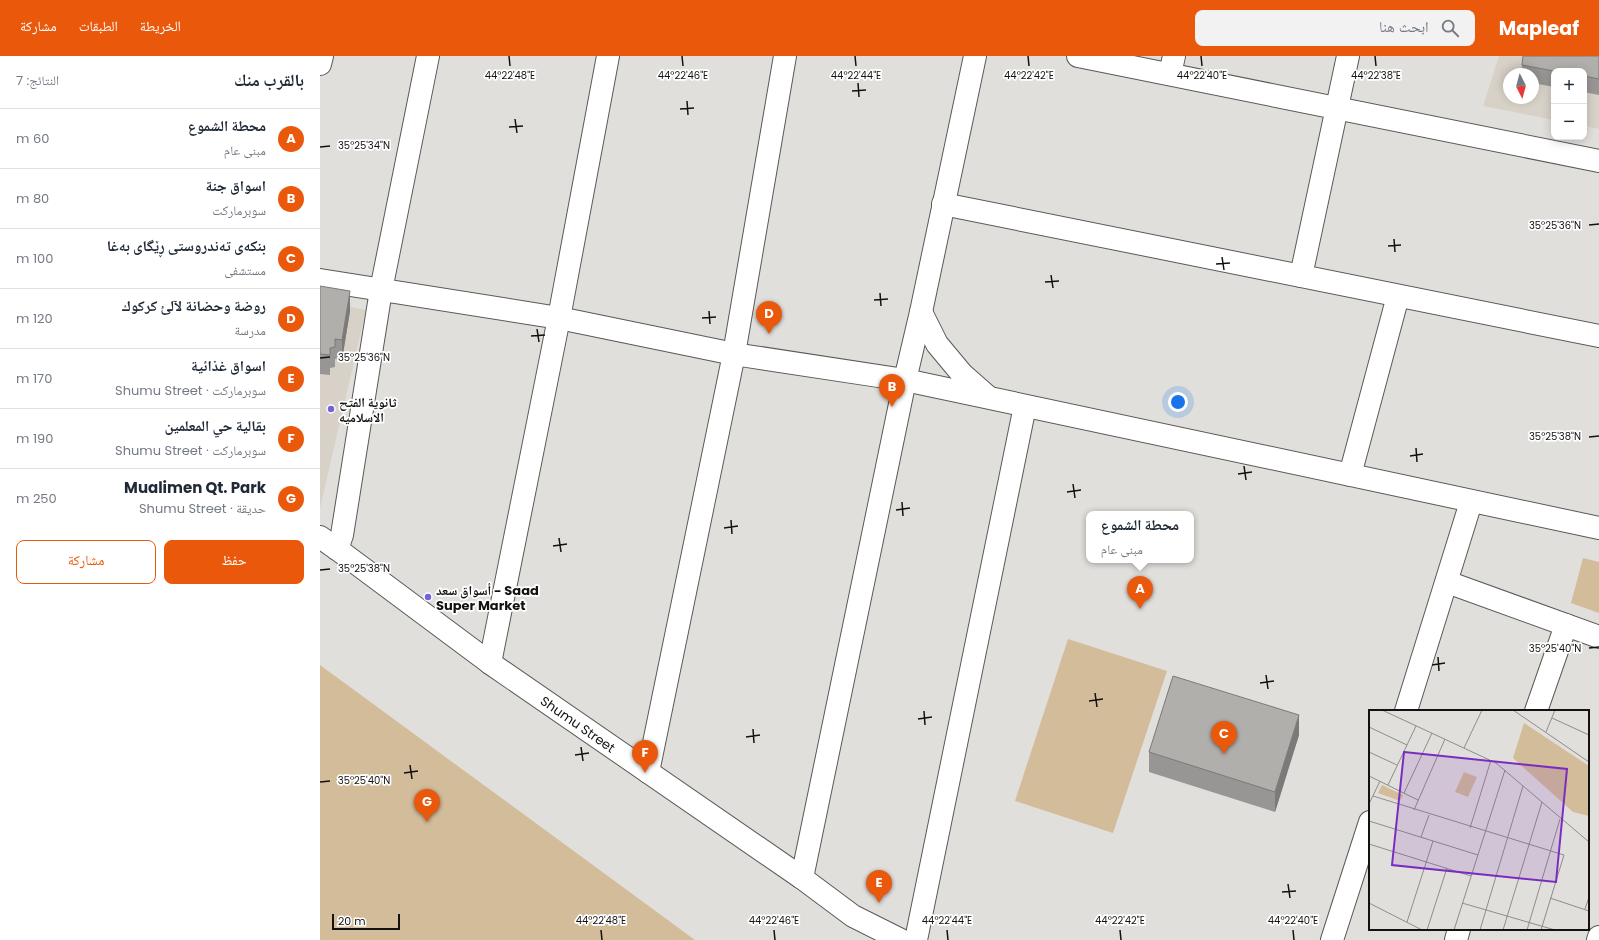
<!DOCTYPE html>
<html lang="ar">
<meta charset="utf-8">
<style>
:root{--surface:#fff;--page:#f2f2f3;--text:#1f2937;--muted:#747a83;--line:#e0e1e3;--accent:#ea580c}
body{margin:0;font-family:Poppins,"Noto Naskh Arabic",sans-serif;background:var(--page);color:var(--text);direction:rtl}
.controls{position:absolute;right:12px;top:12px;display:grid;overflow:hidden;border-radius:8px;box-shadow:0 2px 10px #0003}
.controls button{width:36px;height:36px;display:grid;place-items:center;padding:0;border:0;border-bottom:1px solid var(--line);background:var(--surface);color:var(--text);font:20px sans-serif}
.compass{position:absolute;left:1183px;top:12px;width:36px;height:36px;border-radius:50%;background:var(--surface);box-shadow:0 2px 10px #0003;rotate:174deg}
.scale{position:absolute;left:12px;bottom:10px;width:68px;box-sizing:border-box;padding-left:4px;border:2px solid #131211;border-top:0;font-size:11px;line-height:14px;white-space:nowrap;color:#131211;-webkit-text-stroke:3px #fff;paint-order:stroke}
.you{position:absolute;left:858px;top:346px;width:14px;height:14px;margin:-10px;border:3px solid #fff;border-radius:50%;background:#1a73e8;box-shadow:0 0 0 6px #1a73e833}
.badge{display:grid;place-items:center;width:26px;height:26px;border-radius:50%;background:var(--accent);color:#fff;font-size:13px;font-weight:700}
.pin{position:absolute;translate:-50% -33px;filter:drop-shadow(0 1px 2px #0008)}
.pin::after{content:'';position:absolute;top:21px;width:14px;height:12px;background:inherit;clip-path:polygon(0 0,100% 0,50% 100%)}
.popup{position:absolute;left:766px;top:455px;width:108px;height:52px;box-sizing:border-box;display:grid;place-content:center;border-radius:8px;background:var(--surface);filter:drop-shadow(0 1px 3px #0005);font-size:13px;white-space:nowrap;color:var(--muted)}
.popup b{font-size:15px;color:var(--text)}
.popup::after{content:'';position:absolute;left:50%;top:100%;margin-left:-8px;border:8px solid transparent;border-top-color:var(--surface)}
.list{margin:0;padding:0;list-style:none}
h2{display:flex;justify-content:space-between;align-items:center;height:52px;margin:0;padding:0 16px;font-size:17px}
h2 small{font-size:13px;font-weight:400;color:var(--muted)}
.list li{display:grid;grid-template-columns:26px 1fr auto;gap:12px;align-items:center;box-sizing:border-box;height:60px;padding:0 16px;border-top:1px solid var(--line)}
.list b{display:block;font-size:15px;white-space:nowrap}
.list p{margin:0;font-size:13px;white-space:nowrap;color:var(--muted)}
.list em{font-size:13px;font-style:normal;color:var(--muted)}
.actions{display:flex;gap:8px;padding:12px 16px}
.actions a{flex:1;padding:9px 0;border:1px solid var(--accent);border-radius:8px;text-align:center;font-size:14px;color:var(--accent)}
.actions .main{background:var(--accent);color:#fff}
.icon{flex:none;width:22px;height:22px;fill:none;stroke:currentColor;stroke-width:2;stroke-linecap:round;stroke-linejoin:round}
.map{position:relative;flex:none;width:1279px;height:884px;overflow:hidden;direction:ltr}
header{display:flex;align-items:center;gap:24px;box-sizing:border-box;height:56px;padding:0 20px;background:var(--accent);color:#fff}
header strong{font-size:19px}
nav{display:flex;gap:22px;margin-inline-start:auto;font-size:14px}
.search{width:280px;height:36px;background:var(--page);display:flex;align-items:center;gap:10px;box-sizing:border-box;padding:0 14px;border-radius:8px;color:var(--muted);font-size:15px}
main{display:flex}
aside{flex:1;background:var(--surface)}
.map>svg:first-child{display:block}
.built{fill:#d8d1c8;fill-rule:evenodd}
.green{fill:#d3bc99}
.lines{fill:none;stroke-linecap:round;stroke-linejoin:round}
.minor-casing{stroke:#5b5956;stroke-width:24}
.tertiary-casing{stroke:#5b5956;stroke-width:24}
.minor{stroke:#fff;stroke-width:22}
.tertiary{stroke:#fff;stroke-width:22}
.wall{fill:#989694}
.shaded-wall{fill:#7c7a78}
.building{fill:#b1afac;stroke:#7c7a78}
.ticks{fill:none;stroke:#131211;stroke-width:1.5}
.poi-dot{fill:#7662dd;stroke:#fff;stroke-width:1.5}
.labels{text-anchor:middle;stroke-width:3.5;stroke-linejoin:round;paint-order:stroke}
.poi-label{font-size:13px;font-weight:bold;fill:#131211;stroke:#fff;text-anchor:start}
.street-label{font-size:13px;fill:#131211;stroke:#fff}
.inset-road{fill:none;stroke:#8f8d8b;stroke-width:1}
.view{fill:#7b2cbf;fill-opacity:0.15;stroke:#7b2cbf;stroke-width:2}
.inset-edge{fill:none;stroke:#131211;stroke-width:2}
.ticks-label{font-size:10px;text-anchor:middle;fill:#131211;stroke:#fff;stroke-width:3.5;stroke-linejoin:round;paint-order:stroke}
</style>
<header>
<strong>Mapleaf</strong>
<div class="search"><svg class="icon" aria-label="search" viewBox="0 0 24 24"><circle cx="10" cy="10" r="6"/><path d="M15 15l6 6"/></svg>ابحث هنا</div>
<nav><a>الخريطة</a><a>الطبقات</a><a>مشاركة</a></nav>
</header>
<main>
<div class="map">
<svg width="1279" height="884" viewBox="0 0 1279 884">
<rect width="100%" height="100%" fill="#e1dfdc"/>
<!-- built -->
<g class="built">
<path d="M1179,0H1279V73L1264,70V15H1234V64L1163,50ZM1189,18H1213V42H1189Z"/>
<polygon points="0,245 46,254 0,452"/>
</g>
<!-- green -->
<g class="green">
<polygon points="1263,502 1279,506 1279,557 1251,547"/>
<polygon points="748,583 847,615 793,777 695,745"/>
<polygon points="0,609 375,884 0,884"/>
</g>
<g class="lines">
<!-- minor casing -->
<g class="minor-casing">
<g id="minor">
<polyline points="758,0 1279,105"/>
<polyline points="0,8 2,0"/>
<polyline points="850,18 854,0"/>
<polyline points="623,148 1279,280"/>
<polyline points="981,220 1028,0"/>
<polyline points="0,224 239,262 414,298 585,324 1279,472"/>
<polyline points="601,256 617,288 642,318 667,340"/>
<polyline points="1030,419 1078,240"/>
<polyline points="17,493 22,479 61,234 108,0"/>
<polyline points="1127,526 1279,581"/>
<polyline points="170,607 239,262 288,0"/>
<polyline points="1086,655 1151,446"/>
<polyline points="1216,655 1246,569"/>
<polyline points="328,716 414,298 465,0"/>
<polyline points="482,822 585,324 601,256 655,0"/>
<polyline points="596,884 705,350"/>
<polyline points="1012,884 1050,766"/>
<polyline points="1136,884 1139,873"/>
<polyline points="1278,884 1279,881"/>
</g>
</g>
<!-- tertiary casing -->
<g class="tertiary-casing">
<polyline id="tertiary" points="0,481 17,493 170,607 482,822 533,860 581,884"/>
</g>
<!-- minor -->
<use href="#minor" class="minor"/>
<!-- tertiary -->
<use href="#tertiary" class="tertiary"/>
</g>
<!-- wall -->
<g class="wall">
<polygon points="1279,0 1279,39 1264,36 1264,15 1234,15 1234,31 1213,27 1213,18 1202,18 1202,9"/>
<polygon points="0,230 30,255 22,304 15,303 15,311 10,312 10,319 0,318"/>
<polygon points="979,679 955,756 829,716 829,696"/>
</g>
<!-- shaded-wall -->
<g class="shaded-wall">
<polygon points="30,235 30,255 22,304 22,284"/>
<polygon points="979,659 979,679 955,756 955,736"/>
</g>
<!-- building -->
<g class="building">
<polygon points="1203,0 1279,0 1279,23 1264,20 1264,15 1234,15 1202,9"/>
<polygon points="0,230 30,235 22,284 15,283 15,291 10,292 10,299 0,298"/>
<polygon points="853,620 979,659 955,736 829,696"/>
</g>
<!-- ticks -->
<path class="ticks" d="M189,0L190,10M362,0L363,10M535,0L536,10M708,0L709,10M881,0L882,10M1055,0L1056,10M538,27L539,41M532,35L546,34M367,45L368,59M360,53L374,52M195,63L197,77M189,71L203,70M0,91L10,90M1269,169L1279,168M1074,183L1075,196M1068,190L1081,189M902,201L904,214M896,208L910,207M731,219L733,232M725,226L739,225M560,237L561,250M554,244L568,243M389,255L390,268M382,262L396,261M217,273L219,286M211,280L225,279M0,302L10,301M1269,381L1279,380M1096,392L1097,406M1090,400L1103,398M924,410L926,424M918,418L932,416M753,428L755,442M747,436L761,434M582,446L583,460M576,454L590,452M411,464L412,478M404,472L418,470M239,482L241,496M233,490L247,488M0,514L10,513M1269,592L1279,591M1118,601L1119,615M1112,609L1125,607M946,619L948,633M940,627L954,625M775,637L777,651M769,645L783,643M604,655L605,669M598,663L612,661M433,673L434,687M426,681L440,679M261,691L263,705M255,699L269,697M90,709L92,723M84,717L98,715M0,726L10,725M968,828L970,842M962,836L976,835M281,874L282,884M454,874L455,884M627,874L628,884M800,874L801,884M973,874L974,884"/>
<!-- markers -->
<g class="poi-dot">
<circle cx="11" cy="353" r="4"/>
<circle cx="108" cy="541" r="4"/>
</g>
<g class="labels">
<!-- poi labels -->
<g class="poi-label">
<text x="19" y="351">ثانوية الفتح<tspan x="19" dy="15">الاسلاميه</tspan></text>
<text x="116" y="539">أسواق سعد - Saad<tspan x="116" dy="15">Super Market</tspan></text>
</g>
<!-- street labels -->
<g class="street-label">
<text transform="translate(258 668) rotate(35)" y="5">Shumu Street</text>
</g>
</g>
<!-- overview -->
<g transform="translate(1049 654)">
<rect width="220" height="220" fill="#e1dfdc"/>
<path d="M155,13L220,56V106L204,102L144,48ZM95,62L108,67L99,87L86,82ZM13,75L34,85L31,91L9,83Z" fill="#d3bc99"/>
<path class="inset-road" d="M13,0L127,53L220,132M144,0L220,52M183,8L220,25M0,17L38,35M177,22L186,0M95,38L113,0M0,42L28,55M0,66L49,90M19,75L47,16M35,83L63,23M4,86L195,145L172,220M0,94L11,71M45,100L76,29M0,111L109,145M101,118L122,50M52,127L60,105M0,134L102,166M181,188L220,201M0,193L53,220M93,193L186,220M216,199L220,187M38,212L64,131M58,220L78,158M85,220L136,60M111,220L154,76M134,220L173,92M158,220L191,109"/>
<path class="view" d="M35,42L198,59L187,172L23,155Z"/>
<rect width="220" height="220" class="inset-edge"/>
</g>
<g class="ticks-label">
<text x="190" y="23">44°22'48"E</text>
<text x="363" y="23">44°22'46"E</text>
<text x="536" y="23">44°22'44"E</text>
<text x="709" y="23">44°22'42"E</text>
<text x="882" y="23">44°22'40"E</text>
<text x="1056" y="23">44°22'38"E</text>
<text x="44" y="93">35°25'34"N</text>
<text x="1235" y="173">35°25'36"N</text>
<text x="44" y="305">35°25'36"N</text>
<text x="1235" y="384">35°25'38"N</text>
<text x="44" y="516">35°25'38"N</text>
<text x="1235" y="596">35°25'40"N</text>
<text x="44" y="728">35°25'40"N</text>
<text x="281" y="868">44°22'48"E</text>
<text x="454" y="868">44°22'46"E</text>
<text x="627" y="868">44°22'44"E</text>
<text x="800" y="868">44°22'42"E</text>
<text x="973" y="868">44°22'40"E</text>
</g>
</svg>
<div class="controls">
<button>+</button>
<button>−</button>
</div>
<svg class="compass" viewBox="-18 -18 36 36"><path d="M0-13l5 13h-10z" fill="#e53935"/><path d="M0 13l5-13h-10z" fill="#747a83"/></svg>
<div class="scale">20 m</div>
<div class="you"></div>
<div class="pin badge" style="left:820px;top:553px">A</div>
<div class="popup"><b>محطة الشموع</b>مبنى عام</div>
<div class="pin badge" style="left:572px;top:351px">B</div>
<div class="pin badge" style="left:904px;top:698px">C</div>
<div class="pin badge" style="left:449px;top:278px">D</div>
<div class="pin badge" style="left:559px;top:847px">E</div>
<div class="pin badge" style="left:325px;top:717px">F</div>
<div class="pin badge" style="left:107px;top:766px">G</div>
</div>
<aside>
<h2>بالقرب منك<small>النتائج: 7</small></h2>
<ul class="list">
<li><span class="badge">A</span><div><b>محطة الشموع</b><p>مبنى عام</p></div><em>60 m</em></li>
<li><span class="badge">B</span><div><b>اسواق جنة</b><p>سوبرماركت</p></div><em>80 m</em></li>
<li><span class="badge">C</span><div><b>بنکەی تەندروستی ڕێگای بەغا</b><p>مستشفى</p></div><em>100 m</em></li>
<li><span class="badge">D</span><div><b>روضة وحضانة لآلئ كركوك</b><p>مدرسة</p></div><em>120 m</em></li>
<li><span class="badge">E</span><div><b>اسواق غذائية</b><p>سوبرماركت · Shumu Street</p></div><em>170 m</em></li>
<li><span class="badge">F</span><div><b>بقالية حي المعلمين</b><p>سوبرماركت · Shumu Street</p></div><em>190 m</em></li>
<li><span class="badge">G</span><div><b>Mualimen Qt. Park</b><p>حديقة · Shumu Street</p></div><em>250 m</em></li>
</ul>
<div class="actions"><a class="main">حفظ</a><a>مشاركة</a></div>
</aside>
</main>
